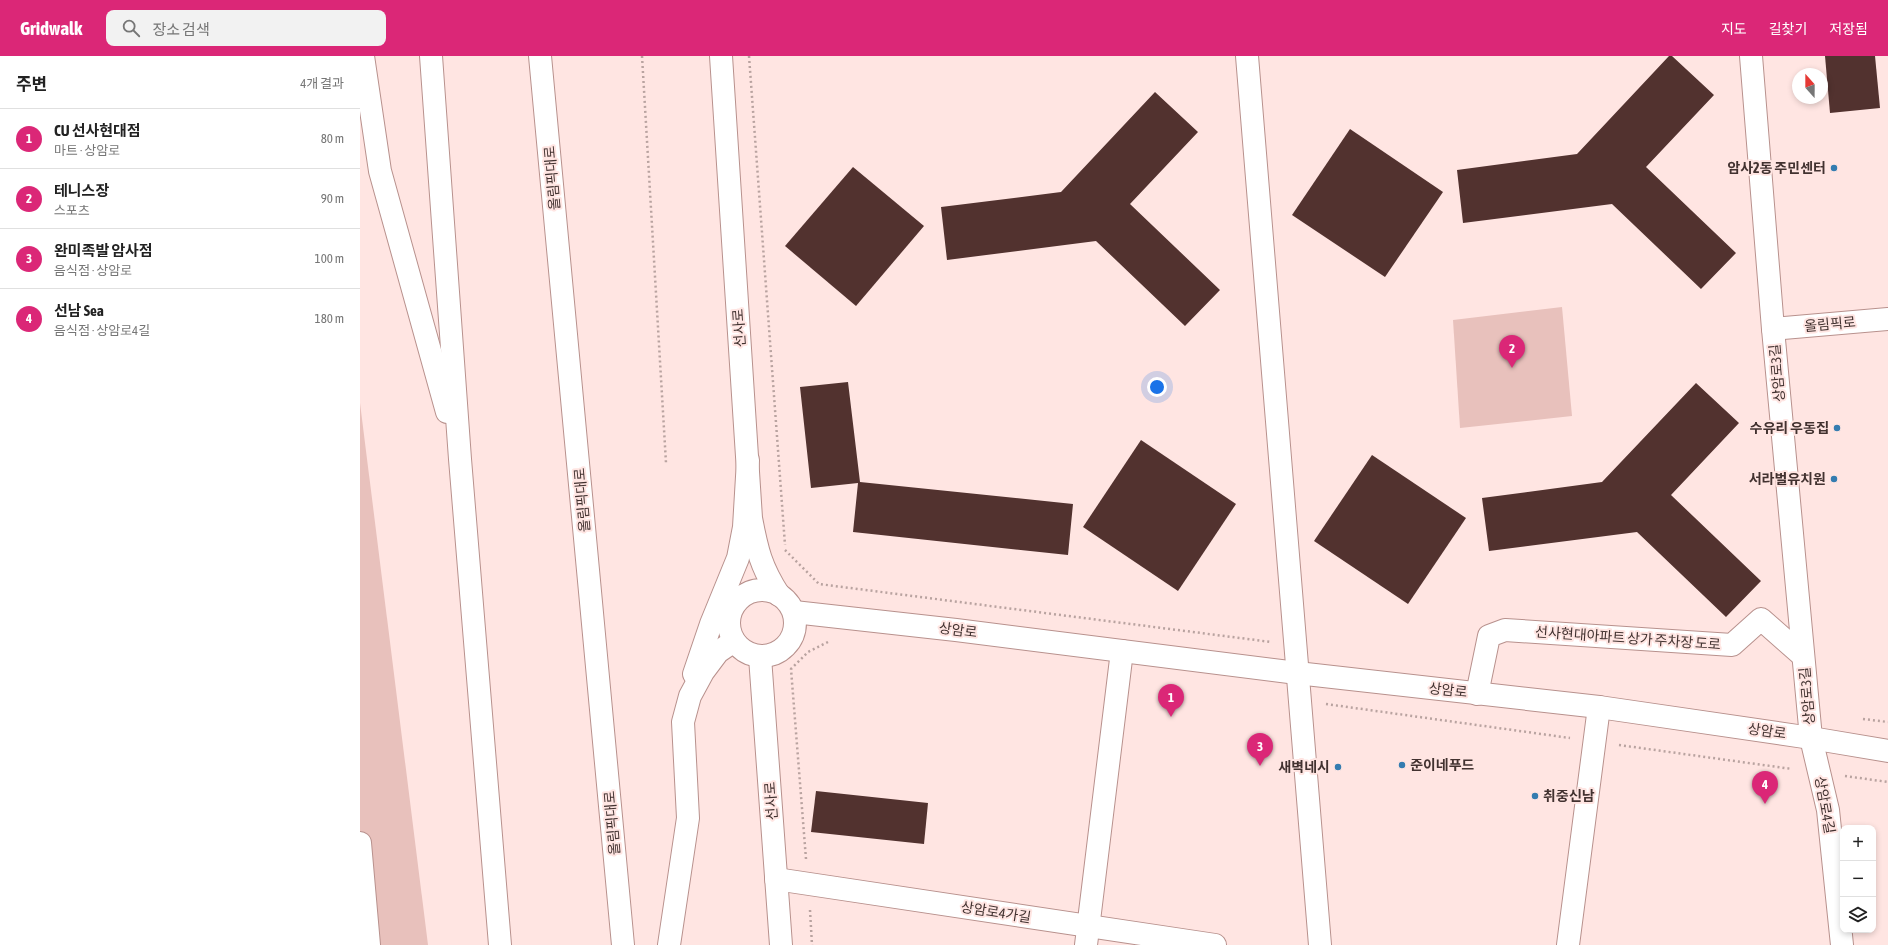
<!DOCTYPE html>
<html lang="ko">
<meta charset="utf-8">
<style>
:root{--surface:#fff;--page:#f2f2f2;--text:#222;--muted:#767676;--line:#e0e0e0;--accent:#db2777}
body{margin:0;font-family:"Asap Condensed","Noto Sans KR",sans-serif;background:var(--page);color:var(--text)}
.controls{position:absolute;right:12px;bottom:12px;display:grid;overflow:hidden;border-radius:8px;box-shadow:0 2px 6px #0003}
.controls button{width:36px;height:36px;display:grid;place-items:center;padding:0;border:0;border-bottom:1px solid var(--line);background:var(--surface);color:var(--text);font:20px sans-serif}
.compass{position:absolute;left:1432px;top:12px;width:36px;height:36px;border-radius:50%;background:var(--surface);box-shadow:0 2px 6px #0003;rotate:339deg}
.you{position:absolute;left:797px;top:331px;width:14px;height:14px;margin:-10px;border:3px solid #fff;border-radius:50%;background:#1a73e8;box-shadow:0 0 0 6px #1a73e833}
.badge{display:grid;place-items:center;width:26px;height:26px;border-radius:50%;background:var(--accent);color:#fff;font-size:13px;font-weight:700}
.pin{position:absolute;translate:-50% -33px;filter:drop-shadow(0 1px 2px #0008)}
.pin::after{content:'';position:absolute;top:21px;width:14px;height:12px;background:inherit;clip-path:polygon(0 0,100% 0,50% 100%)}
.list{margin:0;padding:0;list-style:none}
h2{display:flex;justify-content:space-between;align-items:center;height:52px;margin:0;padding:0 16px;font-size:17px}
h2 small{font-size:13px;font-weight:400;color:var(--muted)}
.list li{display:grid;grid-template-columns:26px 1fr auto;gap:12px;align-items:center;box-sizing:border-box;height:60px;padding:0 16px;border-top:1px solid var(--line)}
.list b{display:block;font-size:15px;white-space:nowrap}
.list p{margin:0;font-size:13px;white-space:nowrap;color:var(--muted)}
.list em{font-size:13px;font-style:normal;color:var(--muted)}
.icon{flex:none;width:22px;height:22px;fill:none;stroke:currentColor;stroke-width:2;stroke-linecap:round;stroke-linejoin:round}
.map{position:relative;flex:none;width:1528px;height:889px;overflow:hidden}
header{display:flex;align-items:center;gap:24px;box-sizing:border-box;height:56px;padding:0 20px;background:var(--accent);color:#fff}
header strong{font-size:19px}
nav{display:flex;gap:22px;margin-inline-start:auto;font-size:14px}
.search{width:280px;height:36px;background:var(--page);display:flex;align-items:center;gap:10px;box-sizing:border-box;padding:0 14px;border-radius:8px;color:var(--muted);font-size:15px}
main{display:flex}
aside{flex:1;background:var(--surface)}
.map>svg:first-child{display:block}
.green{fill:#e8c1bc}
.building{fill:#52322f}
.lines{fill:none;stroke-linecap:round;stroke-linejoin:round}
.minor-casing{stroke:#b8918d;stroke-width:24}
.major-casing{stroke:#b8918d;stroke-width:24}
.highway-casing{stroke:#b8918d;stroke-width:24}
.path{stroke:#b9a3a0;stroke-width:2.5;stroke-dasharray:2 3;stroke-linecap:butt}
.minor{stroke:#fff;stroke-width:22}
.major{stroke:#fff;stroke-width:22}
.highway{stroke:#fff;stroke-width:22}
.poi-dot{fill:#347cb0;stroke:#ffe5e2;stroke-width:1.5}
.labels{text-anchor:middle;stroke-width:4;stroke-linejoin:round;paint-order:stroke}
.poi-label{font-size:14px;font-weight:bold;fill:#423230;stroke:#ffe5e2;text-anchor:end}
.street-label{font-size:14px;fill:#423230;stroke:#ffe5e2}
</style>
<header>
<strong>Gridwalk</strong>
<div class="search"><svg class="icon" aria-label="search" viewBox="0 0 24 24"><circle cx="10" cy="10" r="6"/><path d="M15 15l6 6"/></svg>장소 검색</div>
<nav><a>지도</a><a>길찾기</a><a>저장됨</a></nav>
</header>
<main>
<aside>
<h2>주변<small>4개 결과</small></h2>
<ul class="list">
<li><span class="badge">1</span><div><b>CU 선사현대점</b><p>마트 · 상암로</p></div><em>80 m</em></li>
<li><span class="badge">2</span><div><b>테니스장</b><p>스포츠</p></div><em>90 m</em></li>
<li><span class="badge">3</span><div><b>완미족발 암사점</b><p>음식점 · 상암로</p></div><em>100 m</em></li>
<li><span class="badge">4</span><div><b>선남 Sea</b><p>음식점 · 상암로4길</p></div><em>180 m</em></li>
</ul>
</aside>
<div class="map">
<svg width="1528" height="889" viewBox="0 0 1528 889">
<rect width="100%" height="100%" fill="#ffe5e2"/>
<!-- green -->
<g class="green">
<polygon points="1202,251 1212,360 1100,372 1093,264"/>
<polygon points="0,347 68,889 0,889"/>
</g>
<!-- building -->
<g class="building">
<polygon points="1309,0 1312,0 1354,39 1286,111 1376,197 1341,233 1252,148 1103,167 1097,114 1217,98"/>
<polygon points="1465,0 1515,0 1520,52 1470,57"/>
<polygon points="795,36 838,76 770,148 860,234 825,270 736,185 587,204 581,151 701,136"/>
<polygon points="990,73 1083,136 1025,221 932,159"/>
<polygon points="493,111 564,170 496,250 425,190"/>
<polygon points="488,326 500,426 713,448 708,499 493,476 498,427 451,432 440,331"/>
<polygon points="1336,327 1379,367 1311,439 1401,525 1366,561 1277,476 1129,495 1122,442 1242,426"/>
<polygon points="781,384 876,448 818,535 723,471"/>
<polygon points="1012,399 1106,462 1048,548 954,485"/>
<polygon points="456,735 568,747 564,788 451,776"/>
</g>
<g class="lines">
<!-- minor casing -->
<g class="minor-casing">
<g id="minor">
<polyline points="887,0 960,889"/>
<polyline points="1391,0 1413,273 1451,682 1468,754 1482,889"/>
<polyline points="1413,273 1528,263"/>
<polyline points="434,556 596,574 937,617 1239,651 1451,682 1528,695"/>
<polyline points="400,601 421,889"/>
<polyline points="1117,638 1129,580 1145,574 1372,589 1401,563 1443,600"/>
<polyline points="0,787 9,889"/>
<polyline points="416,823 855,889"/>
<polyline points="726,889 762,595"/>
<polyline points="1208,889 1239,651"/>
</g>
</g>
<!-- major casing -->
<g class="major-casing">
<g id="major">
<path d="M361,0L391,462C397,494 401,511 419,539"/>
<circle cx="402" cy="567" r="33"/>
</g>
</g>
<!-- highway casing -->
<g class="highway-casing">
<g id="highway">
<polyline points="3,0 20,115 87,356"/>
<polyline points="71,0 100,403 140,889"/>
<polyline points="180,0 263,889"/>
<polyline points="334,618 351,568 378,502 384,471 388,404"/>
<polyline points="309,889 328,762 323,666 330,640 343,616 358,596 374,585"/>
</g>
</g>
<!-- path -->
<g class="path">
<polyline points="282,0 306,407"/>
<polyline points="389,0 425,489"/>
<polyline points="425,494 459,528 911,586"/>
<polyline points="966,648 1210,682"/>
<polyline points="1503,663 1528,666"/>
<polyline points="1259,689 1432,713"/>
<polyline points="1485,720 1528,726"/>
<polyline points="446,803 431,613 448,596 468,586"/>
<polyline points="450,854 452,889"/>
</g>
<!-- minor -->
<use href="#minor" class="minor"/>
<!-- major -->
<use href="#major" class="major"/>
<!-- highway -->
<use href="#highway" class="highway"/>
</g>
<!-- markers -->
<g class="poi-dot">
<circle cx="1474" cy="112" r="4"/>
<circle cx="1477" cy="372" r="4"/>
<circle cx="1474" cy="423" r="4"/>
<circle cx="1042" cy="709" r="4"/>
<circle cx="978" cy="711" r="4"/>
<circle cx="1175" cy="740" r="4"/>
</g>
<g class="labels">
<!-- poi labels -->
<g class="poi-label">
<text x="1466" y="117">암사2동 주민센터</text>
<text x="1469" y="377">수유리 우동집</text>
<text x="1466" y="428">서라벌유치원</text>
<text x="1050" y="714" text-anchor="start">준이네푸드</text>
<text x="970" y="716">새벽네시</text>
<text x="1183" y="745" text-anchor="start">취중신남</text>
</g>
<!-- street labels -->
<g class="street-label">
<text transform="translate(192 122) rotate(-95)" y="5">올림픽대로</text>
<text transform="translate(1470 268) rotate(-5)" y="5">올림픽로</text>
<text transform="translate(379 272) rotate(-94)" y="5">선사로</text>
<text transform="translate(1417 317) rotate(-95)" y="5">상암로3길</text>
<text transform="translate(222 444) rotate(-95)" y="5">올림픽대로</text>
<text transform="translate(598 574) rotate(7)" y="5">상암로</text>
<text transform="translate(1268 582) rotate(4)" y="5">선사현대아파트 상가 주차장 도로</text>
<text transform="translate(1088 634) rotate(6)" y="5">상암로</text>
<text transform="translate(1447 640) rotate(-95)" y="5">상암로3길</text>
<text transform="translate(1407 675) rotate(8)" y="5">상암로</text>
<text transform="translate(411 745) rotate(-94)" y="5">선사로</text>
<text transform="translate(1465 749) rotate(80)" y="5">상암로4길</text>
<text transform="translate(252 767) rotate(-95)" y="5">올림픽대로</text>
<text transform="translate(636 856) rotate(9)" y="5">상암로4가길</text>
</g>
</g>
</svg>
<div class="controls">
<button>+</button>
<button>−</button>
<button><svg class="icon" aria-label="layers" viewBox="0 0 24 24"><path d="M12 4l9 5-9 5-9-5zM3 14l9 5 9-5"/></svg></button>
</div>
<svg class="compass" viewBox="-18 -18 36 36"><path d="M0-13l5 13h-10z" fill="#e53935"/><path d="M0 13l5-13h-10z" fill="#767676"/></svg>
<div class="you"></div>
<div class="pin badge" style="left:811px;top:661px">1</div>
<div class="pin badge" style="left:1152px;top:312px">2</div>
<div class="pin badge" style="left:900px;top:710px">3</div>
<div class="pin badge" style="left:1405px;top:748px">4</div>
</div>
</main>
